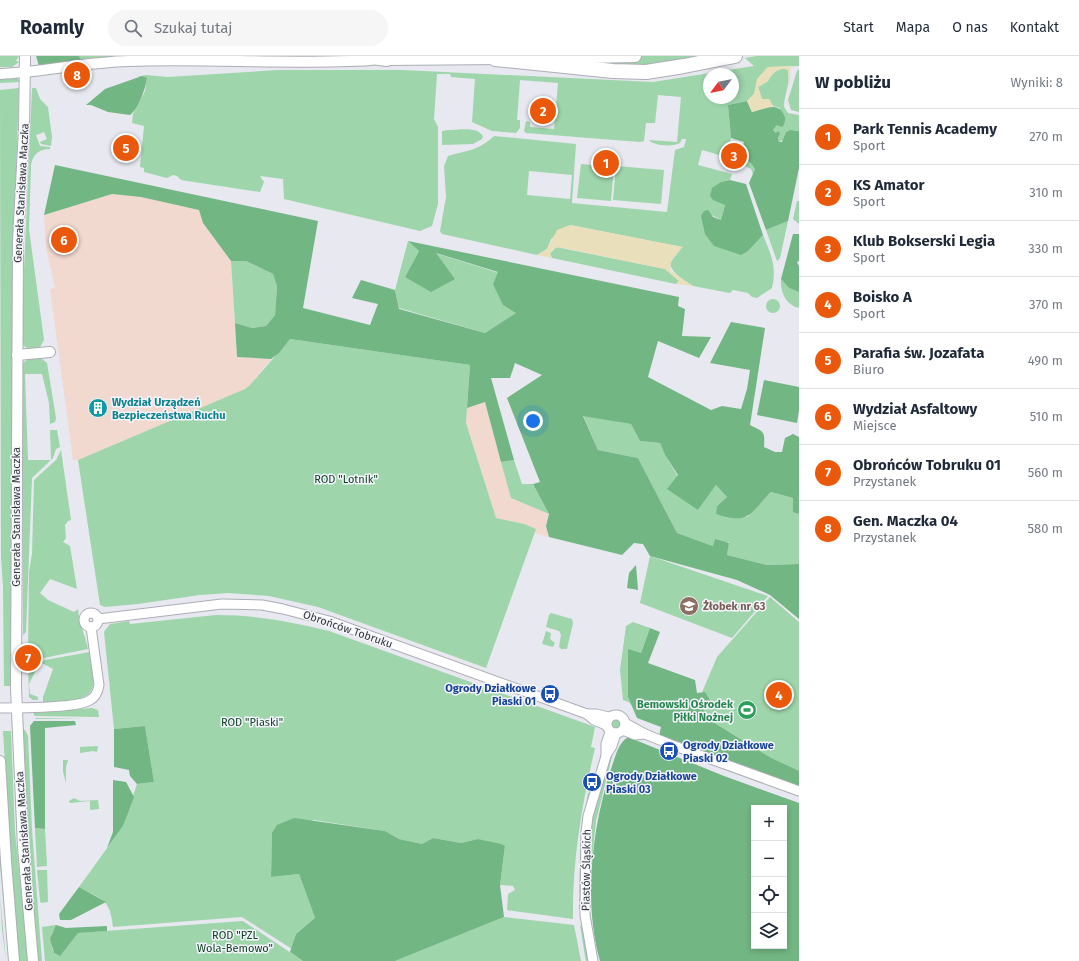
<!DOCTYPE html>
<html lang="pl">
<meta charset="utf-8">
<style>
:root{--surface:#fff;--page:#f6f6f7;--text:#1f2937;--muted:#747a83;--line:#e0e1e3;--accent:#ea580c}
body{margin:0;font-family:"Fira Sans",sans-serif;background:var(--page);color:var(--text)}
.controls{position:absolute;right:12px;bottom:12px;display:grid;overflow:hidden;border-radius:0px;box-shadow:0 2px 6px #0003}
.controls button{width:36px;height:36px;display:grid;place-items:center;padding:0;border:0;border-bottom:1px solid var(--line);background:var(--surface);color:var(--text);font:20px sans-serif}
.compass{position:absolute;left:703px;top:12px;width:36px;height:36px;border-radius:50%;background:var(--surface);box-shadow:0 2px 6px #0003;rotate:238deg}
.you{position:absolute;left:533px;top:365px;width:14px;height:14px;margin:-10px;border:3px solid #fff;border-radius:50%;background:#1a73e8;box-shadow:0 0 0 6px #1a73e833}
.badge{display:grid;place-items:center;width:26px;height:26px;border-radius:50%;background:var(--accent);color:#fff;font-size:13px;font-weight:700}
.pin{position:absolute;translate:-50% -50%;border:2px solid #fff;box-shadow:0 1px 4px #0006}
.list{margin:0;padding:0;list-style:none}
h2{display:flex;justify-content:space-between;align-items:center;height:52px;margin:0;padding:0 16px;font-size:17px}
h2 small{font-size:13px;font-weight:400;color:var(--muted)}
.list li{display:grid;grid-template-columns:26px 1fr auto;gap:12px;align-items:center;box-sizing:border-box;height:56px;padding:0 16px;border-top:1px solid var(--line)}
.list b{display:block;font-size:15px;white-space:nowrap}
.list p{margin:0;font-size:13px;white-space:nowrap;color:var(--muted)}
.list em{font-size:13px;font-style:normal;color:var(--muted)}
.icon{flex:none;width:22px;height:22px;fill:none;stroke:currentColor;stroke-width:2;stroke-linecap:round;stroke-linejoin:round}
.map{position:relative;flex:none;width:799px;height:905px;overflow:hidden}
header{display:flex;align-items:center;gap:24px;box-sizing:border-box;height:56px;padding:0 20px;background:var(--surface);border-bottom:1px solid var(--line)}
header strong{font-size:19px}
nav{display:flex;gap:22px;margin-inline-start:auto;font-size:14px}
.search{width:280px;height:36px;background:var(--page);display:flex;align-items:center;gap:10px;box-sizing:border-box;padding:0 14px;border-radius:22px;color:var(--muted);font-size:15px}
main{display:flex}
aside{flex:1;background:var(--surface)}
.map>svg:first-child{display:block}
.industrial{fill:#f1d9d0}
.green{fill:#9ed5aa;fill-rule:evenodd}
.forest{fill:#72b683;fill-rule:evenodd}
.sand{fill:#e9dfba}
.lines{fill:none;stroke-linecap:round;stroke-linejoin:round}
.tertiary-casing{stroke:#adaeb5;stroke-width:11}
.secondary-casing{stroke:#adaeb5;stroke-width:12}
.primary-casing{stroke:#adaeb5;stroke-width:14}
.motorway-casing{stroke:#adaeb5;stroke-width:16}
.tertiary{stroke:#fff;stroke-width:9}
.secondary{stroke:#fff;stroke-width:10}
.primary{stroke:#fff;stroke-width:12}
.motorway{stroke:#fff;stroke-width:14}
.labels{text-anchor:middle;stroke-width:3;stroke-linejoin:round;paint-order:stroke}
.street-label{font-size:11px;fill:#37383b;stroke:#f5f5fd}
.culture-label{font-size:11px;font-weight:bold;fill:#0d838f;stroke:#f5f5fd;text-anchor:start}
.park-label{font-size:11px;fill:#0e4221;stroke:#f5f5fd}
.education-label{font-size:11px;font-weight:bold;fill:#785e54;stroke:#f5f5fd;text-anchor:start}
.transit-label{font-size:11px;font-weight:bold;fill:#164399;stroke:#f5f5fd;text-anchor:start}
.leisure-label{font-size:11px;font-weight:bold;fill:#27864d;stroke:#f5f5fd;text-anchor:end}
</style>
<header>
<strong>Roamly</strong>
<div class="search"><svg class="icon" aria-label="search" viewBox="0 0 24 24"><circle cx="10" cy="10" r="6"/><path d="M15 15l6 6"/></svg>Szukaj tutaj</div>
<nav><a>Start</a><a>Mapa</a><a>O nas</a><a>Kontakt</a></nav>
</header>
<main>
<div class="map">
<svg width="799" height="905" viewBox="0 0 799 905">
<rect width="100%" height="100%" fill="#e7e8f0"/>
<!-- industrial -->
<g class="industrial">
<polygon points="112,138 141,141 199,154 203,167 231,205 237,301 271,303 250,329 245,333 78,404 73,404 50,233 55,232 46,191 44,159"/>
<polygon points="485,346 511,442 549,458 546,470 549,481 534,477 535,473 524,468 496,462 466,367 467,352"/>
</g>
<!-- green -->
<g class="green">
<polygon points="0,0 19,0 16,5 19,6 12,11 0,11"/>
<polygon points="79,0 195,0 81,4"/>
<polygon points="587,0 717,0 642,11 587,5"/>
<path d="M757,0H799V10L768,11L759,21L754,38L747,45L728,49L731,82L726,101L702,94L698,109L732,118L730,124L721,126L725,149L721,164L704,155L748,195L763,179C771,199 777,210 772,232L757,242L752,241L748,237L733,234L730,237L693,230C686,226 667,214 671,206C674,201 679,196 682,191L570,169L551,183L547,193L537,199L442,178L440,175L446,141L444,110L448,100C468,94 478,95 494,80L576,88L572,147L667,156L675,94L684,91L686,83H682L680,87C674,91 653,90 649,84L677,86L681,41L658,39L655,67H646L644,85L640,86L526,77L524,75L526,65L530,66V71L554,73L558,27L520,24L517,64H520V72L516,77L492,75L472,66L475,23L451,21L450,18H437L434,63L438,71V148L432,170L420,175L284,143L283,123L260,120L264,126L260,136L181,124L177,120L173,119L167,122L144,116V112L140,111L144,70L132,67L133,58L145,35L147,22L137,21L146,19L168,21L278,14H403L653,26L754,10L745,2ZM709,18H733V42H709ZM529,115L572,119L570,143L527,139Z"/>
<path d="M784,12L788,14C791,28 784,38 784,51L788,57L799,59V75L795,74L786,76L783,84L779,86L778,82L779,80L773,74L777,69L780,52L773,50L769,43H762L758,31L768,25C770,18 776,14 784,12Z"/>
<polygon points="799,13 799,56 791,54 788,44 797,15"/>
<polygon points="18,22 19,26 0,27 0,23"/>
<polygon points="19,32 13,207 13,630 4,630 3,531 1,501 0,34"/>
<path d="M32,32H36L40,43L48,51L52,81L51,90L41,88L40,86L47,83L44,76L36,79L40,90L50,91V93C39,93 33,98 31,109L29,173L44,284L40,291L29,293L24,290L21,283Z"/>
<path d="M448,74C459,74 477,70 483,80L482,83L473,88L442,89V75Z"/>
<polygon points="739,103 750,106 755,113 753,118 751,113 738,107"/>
<polygon points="581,108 614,111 611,145 577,142"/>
<polygon points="616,110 664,114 661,148 613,144"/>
<polygon points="797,145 799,145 799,168 793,163"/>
<polygon points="788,165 780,202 777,205 766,174"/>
<polygon points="408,185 419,195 405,221 455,223 435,197 499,217 493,228 516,257 485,277 399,252 395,234"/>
<polygon points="556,191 665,213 679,225 676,228 552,202 550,198"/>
<polygon points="231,205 246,205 273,218 277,229 275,259 266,270 252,272 235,267"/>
<path d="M781,223L789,232L799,236V252C786,249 780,236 781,223Z"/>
<circle cx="773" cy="250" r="7"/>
<polygon points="290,283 470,309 466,367 496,462 524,468 536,473 486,612 318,551 269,540 228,537 200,539 138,548 105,551 100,549 78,404 245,333 250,329"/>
<polygon points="36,302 42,303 47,307 56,362 55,366 50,368 49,347 42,318 25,318 28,404 51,404 50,374 57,374 60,391 56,393 53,402 32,422 26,576 23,579 22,308 28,303"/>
<polygon points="583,359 631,368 640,385 660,387 665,399 698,454 716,429 727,441 717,450 747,461 771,436 793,442 793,455 799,458 799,508 767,509 727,499 729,486 713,490 677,477 638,402 598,394"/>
<path d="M61,394L71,464L68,465L65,469L66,482L63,486L70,490L77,533L50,523L40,537L48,544L74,556L78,553C79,567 85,579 88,593L29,605V598H28L29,516L32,498L34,424L56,404Z"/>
<polygon points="514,404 522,428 533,428 549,458 511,442 501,406"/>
<polygon points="650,500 768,540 732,582 640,547"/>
<polygon points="770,541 799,566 799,720 684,679 717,601"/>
<polygon points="551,557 572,563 573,567 567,593 561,593 559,591 561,579 559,575 546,571 549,559"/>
<path d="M216,559C256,559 290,566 329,575L595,671L591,691L595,692C582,747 572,806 573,863L507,854L508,838L515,834L513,830L500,829L505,790L478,783L461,787L433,782L422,788L399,783L385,775L314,764L272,777L271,821L299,818L315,862L296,878L292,893L242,861L113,871C110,842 102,844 79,831L123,770L137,728L154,726L145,670L114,673L104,576L110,568L129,565L130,568Z"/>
<polygon points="633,566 650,572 641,597 628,594 628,641 632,650 629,646 623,644 620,614 626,570"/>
<polygon points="546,575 551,577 550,583 555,587 553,591 542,588"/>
<path d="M90,596C91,606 95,619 93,630C90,647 56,646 43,647V641L53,613L40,606L29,628L30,638L38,641V644H33L29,641L28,607Z"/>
<polygon points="92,652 98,654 99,661 35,660 33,657"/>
<polygon points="35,662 88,663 36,663"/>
<circle cx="616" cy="668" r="5"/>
<path d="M22,674H25L28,680L32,774L42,905H37C30,828 26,751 22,674Z"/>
<polygon points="3,675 11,675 15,776 29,905 19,905 13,840"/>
<polygon points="98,690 97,696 93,695 80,697 80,691"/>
<polygon points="614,693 596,765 590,821 589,852 590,768 604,717"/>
<polygon points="63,704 68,704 66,711 66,727 63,716"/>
<polygon points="588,737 591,737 581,853 579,853 580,790"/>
<polygon points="74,742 80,745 98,744 99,753 90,754 90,745 70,747 69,745"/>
<polygon points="35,772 45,773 47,810 37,811"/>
<polygon points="0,784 10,905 9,905 0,809"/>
<polygon points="37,814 47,814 48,846 41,847 40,845"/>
<polygon points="0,839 6,905 2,873"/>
<polygon points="504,861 574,869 581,905 395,905"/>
<polygon points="243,865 303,905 45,905 42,871 56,869 56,873 52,877 52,893 56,899 78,877"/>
<polygon points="580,869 583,873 589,905 586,905 585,900"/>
</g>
<!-- forest -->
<g class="forest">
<polygon points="36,0 79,0 81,4 39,10"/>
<path d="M142,20L147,22C146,31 138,54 130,59L108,56L91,49H86L105,33Z"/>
<path d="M747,45L752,56C764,53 778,45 784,59C786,63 785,68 782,71L777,69L773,74L776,77L778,75L780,77L778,82L779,86H782L786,76L791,74L799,75V112L788,165L766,174L749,127L755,113L750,106L739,103L744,86L731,82L728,49Z"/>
<path d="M55,109L318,165L303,252L370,269L378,248L352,242L361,224L395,234L399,253L485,277L516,257L503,249L493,228L498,216L436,197L455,223L431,236L405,221L419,195L408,185L679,241L678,250L685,253L682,280L711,281L699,302L658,285L648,321L711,354L722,350L741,353L747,333L750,314L710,307L731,266L765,272L750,369C764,376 765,375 764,391L775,396H782L785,382L793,378L799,381V458L793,456V442L771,436C749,458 750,469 716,458L717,450L727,441L716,429L698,454L667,433L678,419L665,399L660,387L640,385L631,368L583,360L598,394L638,402L677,477L713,490L715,483L729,487L727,499L767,509L799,508V563L770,539L737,524L650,500L643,488L634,487L622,499L549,481L546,470L549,458L533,428L540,426L507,342L542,319L515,307L510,322H491L514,404L501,406L485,346L467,352L470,309L290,283L279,297L271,303L237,301L235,267L252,272L266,270L275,259L277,230L273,218L246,205H231L203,167L199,154L141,141L112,138L44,159Z"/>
<polygon points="730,124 746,128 763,179 748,195 741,199 714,190 705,178 701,160 704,155 708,154 713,161 721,164 725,149 713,144 710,140 712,132 721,126"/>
<polygon points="793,178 799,178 799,205 797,206 799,210 799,236 789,232 781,223"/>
<polygon points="764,324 799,331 799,354 797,367 757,359"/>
<polygon points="636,509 638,534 627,532 629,517"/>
<polygon points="650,572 660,576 648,607 695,624 697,637 705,636 711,646 703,653 711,665 771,702 799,715 799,730 659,680 661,671 637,662 628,641 628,593 641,597"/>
<polygon points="34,665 75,665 76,669 45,672 45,773 35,772 30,670"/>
<polygon points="145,670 154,726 137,728 130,720 129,714 114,711 114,673"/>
<path d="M628,681L724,720L799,747V905H600C583,844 592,772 611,713C615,702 618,687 628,681ZM754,752H784V890H754Z"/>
<polygon points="113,724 126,726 134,741 123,770 107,792 113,776"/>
<polygon points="294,762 385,775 399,783 422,788 433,782 461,787 478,783 501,788 505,790 500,829 504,861 395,905 303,905 290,896 296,878 315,862 299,818 271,821 272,777 277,769"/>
<polygon points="79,831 106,846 71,864 60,864 59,858"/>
<polygon points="56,869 66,872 107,870 107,875 78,877 60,900 54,897 50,883"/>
</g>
<!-- sand -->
<g class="sand">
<path d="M791,10L789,32L788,14C778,10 772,18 768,25L758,31L762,43H769L773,50L752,56L747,45L754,38L757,23L768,11Z"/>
<path d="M570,169L683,191C677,197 667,206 671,215L693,230L676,228L679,225L665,213L559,191L553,193L550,198L552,202L537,199L547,193L557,174Z"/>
</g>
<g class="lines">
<!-- tertiary casing -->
<g class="tertiary-casing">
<g id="tertiary">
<circle cx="91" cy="564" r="7"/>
<polyline points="98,563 222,548 262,549 283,553 329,565 587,658 596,658 609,661"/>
<path d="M0,652C16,652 79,652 90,644C96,641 98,635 99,629L91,571"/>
<polyline points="587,658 594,664 606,669"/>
<circle cx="616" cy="668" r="9"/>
<polyline points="625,667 645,678 672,689 799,735"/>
<polyline points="623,674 635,679 645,678"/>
<polyline points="606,699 612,690 616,677"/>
<polyline points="593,905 585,859 586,776 588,760 606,700 606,688 610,676"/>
</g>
</g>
<!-- secondary casing -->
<g class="secondary-casing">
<g id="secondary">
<polyline points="25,0 24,73 18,185 16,632 23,791 33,905"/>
<path d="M0,18C43,16 86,6 129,5C210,2 291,9 371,4"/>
<polyline points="17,299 50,296"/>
<polyline points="0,705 6,805 14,905"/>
</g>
</g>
<!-- primary casing -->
<g class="primary-casing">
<g id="primary">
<polyline points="530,2 635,0"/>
<polyline points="387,3 504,2"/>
</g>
</g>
<!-- motorway casing -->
<g class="motorway-casing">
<g id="motorway">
<polyline points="364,0 387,3"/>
<polyline points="495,3 613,15 646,16 684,10 735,0"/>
</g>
</g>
<!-- tertiary -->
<use href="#tertiary" class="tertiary"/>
<!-- secondary -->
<use href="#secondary" class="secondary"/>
<!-- primary -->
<use href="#primary" class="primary"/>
<!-- motorway -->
<use href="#motorway" class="motorway"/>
</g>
<!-- icons -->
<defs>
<g id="building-disc" transform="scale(1)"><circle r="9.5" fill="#0f9aa8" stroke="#f5f5fd"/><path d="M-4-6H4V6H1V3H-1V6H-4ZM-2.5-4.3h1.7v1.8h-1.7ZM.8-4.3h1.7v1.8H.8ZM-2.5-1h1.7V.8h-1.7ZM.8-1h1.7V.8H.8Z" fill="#fff"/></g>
<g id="school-disc" transform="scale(1)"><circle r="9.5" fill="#8d6e63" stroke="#f5f5fd"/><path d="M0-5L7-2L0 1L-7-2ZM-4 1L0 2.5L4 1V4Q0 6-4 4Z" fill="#fff"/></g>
<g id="bus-disc" transform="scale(1)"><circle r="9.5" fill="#1a4fb4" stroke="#f5f5fd"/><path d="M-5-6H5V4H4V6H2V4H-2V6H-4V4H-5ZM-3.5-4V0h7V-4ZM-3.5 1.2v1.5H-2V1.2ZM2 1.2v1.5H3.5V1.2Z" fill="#fff"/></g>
<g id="stadium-disc" transform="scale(1)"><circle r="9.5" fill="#2e9e5b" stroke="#f5f5fd"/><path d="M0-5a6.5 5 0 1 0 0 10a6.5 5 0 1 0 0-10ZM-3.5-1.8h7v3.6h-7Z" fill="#fff"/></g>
</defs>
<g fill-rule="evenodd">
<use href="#building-disc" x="98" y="352"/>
<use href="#school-disc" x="689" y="550"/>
<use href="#bus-disc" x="550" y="638"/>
<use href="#stadium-disc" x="747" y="654"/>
<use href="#bus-disc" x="669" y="695"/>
<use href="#bus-disc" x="592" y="726"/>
</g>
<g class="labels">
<!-- street labels -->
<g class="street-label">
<text transform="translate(21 137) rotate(-87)" y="4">Generała Stanisława Maczka</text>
<text transform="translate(16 461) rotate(-90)" y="4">Generała Stanisława Maczka</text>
<text transform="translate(348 573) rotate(19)" y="4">Obrońców Tobruku</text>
<text transform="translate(24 785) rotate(-94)" y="4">Generała Stanisława Maczka</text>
<text transform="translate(586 814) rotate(-89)" y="4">Piastów Śląskich</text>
</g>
<!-- culture labels -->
<g class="culture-label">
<text x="112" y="350">Wydział Urządzeń<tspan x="112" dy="13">Bezpieczeństwa Ruchu</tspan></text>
</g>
<!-- park labels -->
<g class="park-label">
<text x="346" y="427">ROD "Lotnik"</text>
<text x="252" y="670">ROD "Piaski"</text>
<text x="235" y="883">ROD "PZL<tspan x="235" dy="13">Wola-Bemowo"</tspan></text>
</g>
<!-- education labels -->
<g class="education-label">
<text x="703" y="554">Żłobek nr 63</text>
</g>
<!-- transit labels -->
<g class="transit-label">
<text x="536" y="636" text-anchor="end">Ogrody Działkowe<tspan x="536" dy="13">Piaski 01</tspan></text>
<text x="683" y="693">Ogrody Działkowe<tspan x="683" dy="13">Piaski 02</tspan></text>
<text x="606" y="724">Ogrody Działkowe<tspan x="606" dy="13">Piaski 03</tspan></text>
</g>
<!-- leisure labels -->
<g class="leisure-label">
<text x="733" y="652">Bemowski Ośrodek<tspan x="733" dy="13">Piłki Nożnej</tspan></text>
</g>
</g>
</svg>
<div class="controls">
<button>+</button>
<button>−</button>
<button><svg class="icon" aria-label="locate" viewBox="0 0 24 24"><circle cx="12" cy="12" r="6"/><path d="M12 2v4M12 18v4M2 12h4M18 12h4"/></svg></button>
<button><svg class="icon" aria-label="layers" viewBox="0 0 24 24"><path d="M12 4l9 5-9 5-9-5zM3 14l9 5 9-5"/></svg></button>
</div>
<svg class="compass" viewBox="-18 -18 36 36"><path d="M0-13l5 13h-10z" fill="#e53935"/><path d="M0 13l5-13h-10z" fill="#747a83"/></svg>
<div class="you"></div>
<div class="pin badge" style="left:606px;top:107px">1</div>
<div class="pin badge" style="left:543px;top:55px">2</div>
<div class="pin badge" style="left:734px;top:100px">3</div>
<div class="pin badge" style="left:779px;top:639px">4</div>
<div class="pin badge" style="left:126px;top:92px">5</div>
<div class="pin badge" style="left:64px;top:184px">6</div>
<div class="pin badge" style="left:28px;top:602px">7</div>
<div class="pin badge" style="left:77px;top:19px">8</div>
</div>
<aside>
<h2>W pobliżu<small>Wyniki: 8</small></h2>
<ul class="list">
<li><span class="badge">1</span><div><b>Park Tennis Academy</b><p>Sport</p></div><em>270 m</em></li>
<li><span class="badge">2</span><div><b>KS Amator</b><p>Sport</p></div><em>310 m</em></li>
<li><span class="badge">3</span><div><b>Klub Bokserski Legia</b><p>Sport</p></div><em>330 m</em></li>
<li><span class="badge">4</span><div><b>Boisko A</b><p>Sport</p></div><em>370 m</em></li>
<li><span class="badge">5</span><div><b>Parafia św. Jozafata</b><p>Biuro</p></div><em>490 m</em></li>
<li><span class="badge">6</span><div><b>Wydział Asfaltowy</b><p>Miejsce</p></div><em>510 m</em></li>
<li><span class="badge">7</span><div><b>Obrońców Tobruku 01</b><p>Przystanek</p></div><em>560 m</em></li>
<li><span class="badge">8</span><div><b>Gen. Maczka 04</b><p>Przystanek</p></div><em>580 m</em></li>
</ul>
</aside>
</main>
